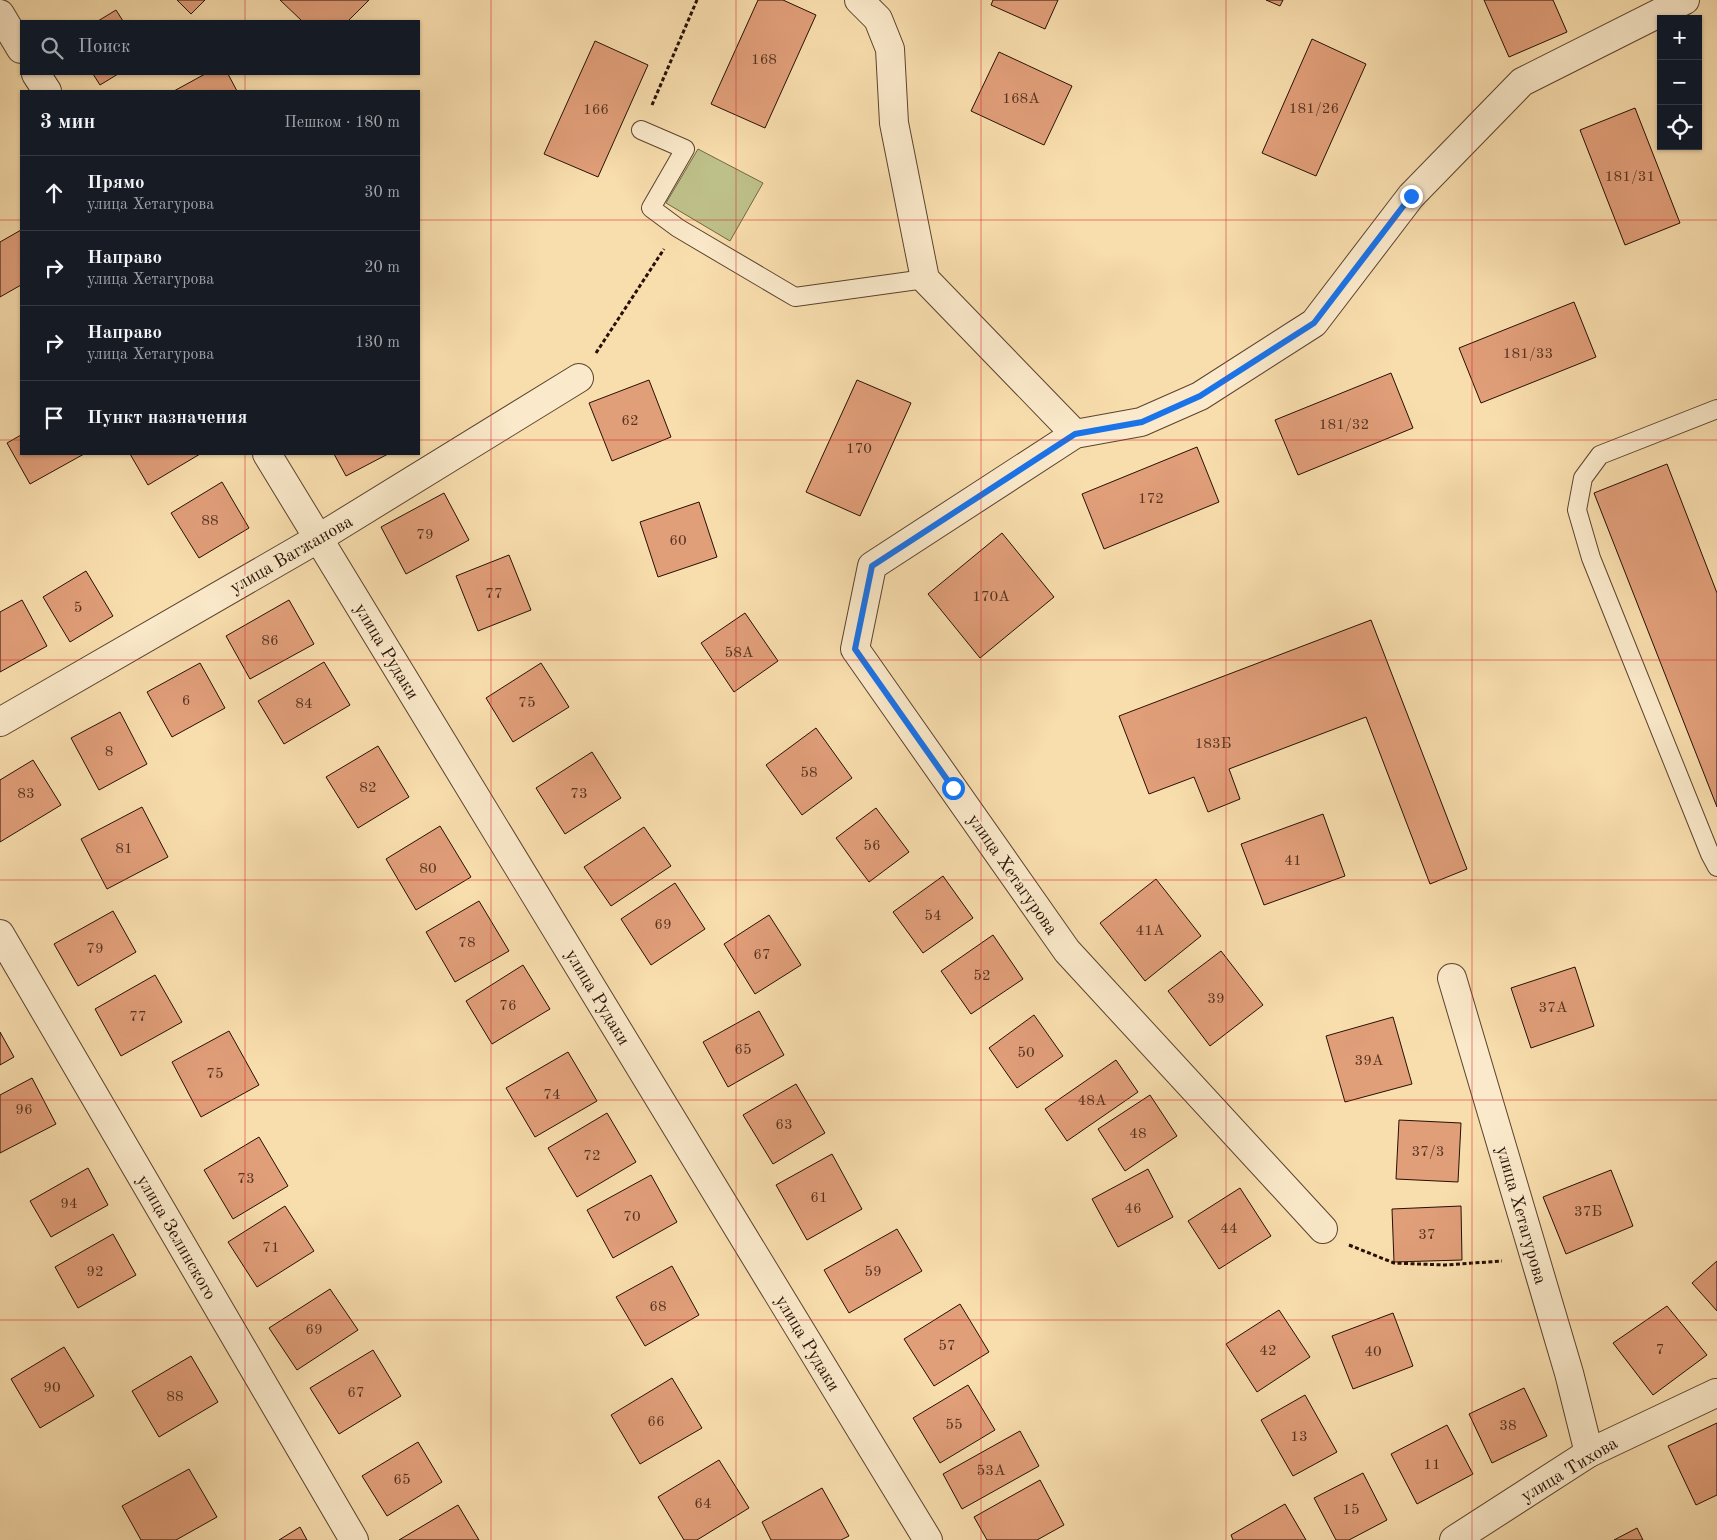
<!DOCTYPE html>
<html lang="ru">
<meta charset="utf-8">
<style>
:root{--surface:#171b24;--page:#242831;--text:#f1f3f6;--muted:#9ea1a6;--line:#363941}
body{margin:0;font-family:"Old Standard TT",serif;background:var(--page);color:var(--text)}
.controls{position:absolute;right:15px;top:15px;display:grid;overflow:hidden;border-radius:0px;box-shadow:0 1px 4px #0004}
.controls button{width:45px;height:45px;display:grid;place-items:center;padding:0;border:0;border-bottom:1px solid var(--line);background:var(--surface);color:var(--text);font:25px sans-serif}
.stop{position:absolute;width:15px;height:15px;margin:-11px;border:4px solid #1a73e8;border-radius:50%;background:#fff}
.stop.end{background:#1a73e8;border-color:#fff;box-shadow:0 1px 5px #0008}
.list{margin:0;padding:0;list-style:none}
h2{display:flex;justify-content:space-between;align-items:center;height:65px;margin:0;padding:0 20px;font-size:21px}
h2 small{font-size:16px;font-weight:400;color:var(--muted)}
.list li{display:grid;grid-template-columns:32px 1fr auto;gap:15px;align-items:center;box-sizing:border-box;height:75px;padding:0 20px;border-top:1px solid var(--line)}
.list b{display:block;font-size:19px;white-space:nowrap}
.list p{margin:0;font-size:16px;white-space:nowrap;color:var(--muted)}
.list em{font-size:16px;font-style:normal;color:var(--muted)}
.icon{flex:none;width:28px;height:28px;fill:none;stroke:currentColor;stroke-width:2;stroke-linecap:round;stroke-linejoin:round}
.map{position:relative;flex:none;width:1717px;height:1540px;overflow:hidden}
.search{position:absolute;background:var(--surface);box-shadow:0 1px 4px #0004;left:20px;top:20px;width:400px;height:55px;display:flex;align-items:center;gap:12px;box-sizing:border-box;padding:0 18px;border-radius:0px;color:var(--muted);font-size:19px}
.panel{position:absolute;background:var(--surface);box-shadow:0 1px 4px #0004;left:20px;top:90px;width:400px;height:365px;border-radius:0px}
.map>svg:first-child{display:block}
.green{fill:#bec089;stroke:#726846}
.building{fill:#e09e79;stroke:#271004}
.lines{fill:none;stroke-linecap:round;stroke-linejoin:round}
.lane-casing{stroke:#5b432e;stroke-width:20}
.street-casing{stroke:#5b432e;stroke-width:30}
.path{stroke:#271004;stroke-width:3;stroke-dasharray:4 2.5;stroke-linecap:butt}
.lane{stroke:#fae9ca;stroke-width:18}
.street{stroke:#fae9ca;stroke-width:28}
.route{stroke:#1a73e8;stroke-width:6}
.grid{fill:none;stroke:#d62828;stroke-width:1;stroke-opacity:0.55}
.labels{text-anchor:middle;stroke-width:4;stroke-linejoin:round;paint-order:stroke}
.number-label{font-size:15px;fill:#553421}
.street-label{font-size:18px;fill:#271004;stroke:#fae9ca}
</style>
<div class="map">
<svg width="1717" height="1540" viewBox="0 0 1717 1540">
<rect width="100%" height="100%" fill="#f8ddad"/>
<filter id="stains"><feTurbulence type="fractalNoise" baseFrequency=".004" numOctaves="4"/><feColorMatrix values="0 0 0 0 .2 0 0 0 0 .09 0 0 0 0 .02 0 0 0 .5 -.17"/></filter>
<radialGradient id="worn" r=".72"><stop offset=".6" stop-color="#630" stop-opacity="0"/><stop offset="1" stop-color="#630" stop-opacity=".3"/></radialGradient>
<!-- green -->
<polygon class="green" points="698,149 763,183 730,241 666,203"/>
<!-- building -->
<g class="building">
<polygon points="177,0 205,0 191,14"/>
<polygon points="280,0 369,0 348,21 302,21"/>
<polygon points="758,0 783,0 816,15 765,128 711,104"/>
<polygon points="993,0 1058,0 1045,29 991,5"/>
<polygon points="1266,0 1283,0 1280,6"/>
<polygon points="1484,0 1553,0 1567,32 1509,57"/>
<polygon points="116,10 123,21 98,21"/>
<polygon points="1312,39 1366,64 1316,176 1262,153"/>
<polygon points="595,41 648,65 598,177 544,154"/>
<polygon points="999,52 1072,86 1044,145 971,111"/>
<polygon points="93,74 118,74 100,85"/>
<polygon points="205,74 228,74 237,91 174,91"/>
<polygon points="1635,108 1680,223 1625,245 1580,130"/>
<polygon points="21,230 21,285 0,297 0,242"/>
<polygon points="1574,302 1596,357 1481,403 1459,348"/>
<polygon points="1391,373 1413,428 1298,475 1275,420"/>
<polygon points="649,380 671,437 612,461 589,403"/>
<polygon points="857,380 911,403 860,516 806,492"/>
<polygon points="21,435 21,454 84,454 30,484 7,443"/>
<polygon points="1197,447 1219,502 1104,549 1082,494"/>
<polygon points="130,454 200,454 148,485"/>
<polygon points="334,454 388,454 346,476"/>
<polygon points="1667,464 1717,593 1717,807 1594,493"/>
<polygon points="222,482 249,528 199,558 171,513"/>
<polygon points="444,493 469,540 406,574 381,527"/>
<polygon points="699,502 717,557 658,577 640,522"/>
<polygon points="1002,533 1054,597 980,658 928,594"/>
<polygon points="509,555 531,610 478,631 456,576"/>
<polygon points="86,571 113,616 70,642 43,597"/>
<polygon points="22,600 47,646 0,672 0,612"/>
<polygon points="289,600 314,644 250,679 226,636"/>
<polygon points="745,613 778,661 734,692 701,643"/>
<polygon points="1371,620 1467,869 1430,884 1366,717 1229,769 1240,799 1208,812 1194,777 1149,794 1119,716"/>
<polygon points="324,662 350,705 284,744 258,701"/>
<polygon points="200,663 225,708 172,737 147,692"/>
<polygon points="541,663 569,707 513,742 486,698"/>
<polygon points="120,712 147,764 99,790 71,738"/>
<polygon points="816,728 852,778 802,815 766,765"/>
<polygon points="378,746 409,797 358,828 326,777"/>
<polygon points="592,752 621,798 565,834 536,788"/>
<polygon points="33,760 61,805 0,842 0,780"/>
<polygon points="142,807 168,857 107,889 81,839"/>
<polygon points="876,808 909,852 869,882 836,838"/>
<polygon points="1323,814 1345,876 1264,905 1241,844"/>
<polygon points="440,826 471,877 416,910 386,859"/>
<polygon points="644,827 671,866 611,906 584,867"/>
<polygon points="943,876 973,918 923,953 893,912"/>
<polygon points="1156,879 1201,936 1145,981 1100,923"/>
<polygon points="675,883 705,929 651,965 621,919"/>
<polygon points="479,901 509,951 455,982 426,932"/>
<polygon points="113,911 136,952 78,986 54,944"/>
<polygon points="769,915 801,965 755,994 724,944"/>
<polygon points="993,935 1023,979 971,1014 941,971"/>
<polygon points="1221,951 1263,1005 1210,1046 1168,991"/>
<polygon points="523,965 550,1009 492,1044 466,1001"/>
<polygon points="1575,967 1594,1026 1531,1048 1511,988"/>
<polygon points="155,975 182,1022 121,1056 95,1009"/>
<polygon points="759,1011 784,1055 728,1087 703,1042"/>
<polygon points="1034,1015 1063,1056 1017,1088 989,1048"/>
<polygon points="1393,1017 1412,1084 1345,1102 1326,1036"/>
<polygon points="229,1031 259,1085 201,1117 172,1062"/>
<polygon points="0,1032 14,1057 0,1065"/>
<polygon points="568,1052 597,1101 535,1137 506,1088"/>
<polygon points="1116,1060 1138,1092 1067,1141 1045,1109"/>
<polygon points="32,1078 56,1124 0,1153 0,1095"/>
<polygon points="796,1084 825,1133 773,1164 743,1115"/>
<polygon points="1150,1095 1177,1136 1125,1171 1098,1129"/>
<polygon points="607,1113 636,1162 577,1197 548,1148"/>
<polygon points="1399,1120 1461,1123 1458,1182 1396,1179"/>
<polygon points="259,1137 288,1186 233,1219 204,1170"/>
<polygon points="832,1154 862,1209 807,1240 776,1185"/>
<polygon points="88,1168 108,1205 51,1237 30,1201"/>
<polygon points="1148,1169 1173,1217 1118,1247 1092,1199"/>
<polygon points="1611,1170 1633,1226 1566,1254 1543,1197"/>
<polygon points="651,1175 677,1222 613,1258 587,1210"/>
<polygon points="1240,1188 1271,1236 1219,1269 1188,1221"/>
<polygon points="285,1206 314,1251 257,1287 228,1242"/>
<polygon points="1461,1206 1462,1260 1394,1262 1392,1209"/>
<polygon points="897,1229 922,1271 849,1313 824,1270"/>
<polygon points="113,1234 136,1275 78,1308 55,1267"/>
<polygon points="1717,1261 1717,1311 1692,1283"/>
<polygon points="672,1266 699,1315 645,1346 616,1297"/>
<polygon points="330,1289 358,1330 297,1370 269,1328"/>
<polygon points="960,1304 989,1352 934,1386 904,1339"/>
<polygon points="1667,1306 1707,1355 1653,1395 1613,1343"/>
<polygon points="1279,1310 1310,1357 1257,1392 1226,1344"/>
<polygon points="1393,1313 1413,1366 1353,1389 1332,1336"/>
<polygon points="64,1347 94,1396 40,1428 11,1379"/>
<polygon points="373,1350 401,1396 339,1434 310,1388"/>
<polygon points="191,1356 218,1402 159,1437 132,1391"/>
<polygon points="672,1378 702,1428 640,1464 611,1415"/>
<polygon points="968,1385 995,1430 940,1463 913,1418"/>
<polygon points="1524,1388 1547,1436 1492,1463 1469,1414"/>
<polygon points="1305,1395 1337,1452 1293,1476 1261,1420"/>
<polygon points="1717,1423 1717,1495 1696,1505 1668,1446"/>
<polygon points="1447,1425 1473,1474 1417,1504 1391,1454"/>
<polygon points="1020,1431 1039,1466 962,1509 943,1474"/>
<polygon points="418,1442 442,1482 387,1516 362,1476"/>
<polygon points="719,1460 749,1508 697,1540 684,1540 658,1497"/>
<polygon points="189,1469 217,1517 176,1540 141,1540 122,1506"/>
<polygon points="1363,1473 1387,1520 1349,1540 1336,1540 1314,1498"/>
<polygon points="1040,1480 1064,1525 1037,1540 987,1540 974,1517"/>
<polygon points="822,1488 849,1536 841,1540 771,1540 762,1522"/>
<polygon points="1285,1504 1306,1540 1233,1540 1231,1535"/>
<polygon points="458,1505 479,1540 399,1540"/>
<polygon points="300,1527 307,1540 279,1540"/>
<polygon points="1637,1528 1643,1540 1614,1540"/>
</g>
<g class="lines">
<!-- lane casing -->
<g class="lane-casing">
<g id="lane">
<polyline points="641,130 685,149 651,208 678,228 795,297 925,279"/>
<polyline points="1717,409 1600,455 1583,478 1577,510 1591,558 1710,854 1717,867"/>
</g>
</g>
<!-- street casing -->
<g class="street-casing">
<g id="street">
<polyline points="859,0 878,19 890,49 894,123 925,279 1075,434"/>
<polyline points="0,14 21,49"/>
<polyline points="36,74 47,91"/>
<polyline points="267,454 928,1540"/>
<polyline points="0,722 319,538 579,378"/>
<polyline points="0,934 354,1540"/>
<polyline points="1452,978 1569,1373 1589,1453"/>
<polyline points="1323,1229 1067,951 855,649 872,566 1075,434 1141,422 1200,396 1314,323 1411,196 1522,82 1685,0"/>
<polyline points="1454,1540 1589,1453 1716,1393"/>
</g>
</g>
<!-- path -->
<g class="path">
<polyline points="652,105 697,0"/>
<polyline points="596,353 664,249"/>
<polyline points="1349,1245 1394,1263 1445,1265 1502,1261"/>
</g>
<!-- lane -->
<use href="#lane" class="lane"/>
<!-- street -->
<use href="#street" class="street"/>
</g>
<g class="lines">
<!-- route -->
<polyline class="route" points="953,788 855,649 872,566 1075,434 1142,422 1200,396 1314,323 1411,196"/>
</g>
<!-- grid -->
<path class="grid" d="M245,0V21M491,0V1540M736,0V1540M981,0V1540M1226,0V1540M1472,0V1540M245,74V91M0,220H21M419,220H1717M0,440H21M419,440H1717M245,454V1540M0,660H1717M0,880H1717M0,1100H1717M0,1320H1717"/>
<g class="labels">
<!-- number labels -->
<g class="number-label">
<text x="764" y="64">168</text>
<text x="1021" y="103">168А</text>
<text x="1314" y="113">181/26</text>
<text x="596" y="114">166</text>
<text x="1630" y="181">181/31</text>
<text x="1528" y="358">181/33</text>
<text x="630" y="425">62</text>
<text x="1344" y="429">181/32</text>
<text x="859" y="453">170</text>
<text x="1151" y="503">172</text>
<text x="210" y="525">88</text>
<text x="425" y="539">79</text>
<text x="678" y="545">60</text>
<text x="494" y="598">77</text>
<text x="991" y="601">170А</text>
<text x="78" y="612">5</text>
<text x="270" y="645">86</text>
<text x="739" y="657">58А</text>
<text x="186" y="705">6</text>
<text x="527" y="707">75</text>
<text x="304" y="708">84</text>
<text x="1213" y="748">183Б</text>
<text x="109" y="756">8</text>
<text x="809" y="777">58</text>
<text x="368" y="792">82</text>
<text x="26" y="798">83</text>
<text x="579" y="798">73</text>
<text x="872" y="850">56</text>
<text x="124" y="853">81</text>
<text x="1293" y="865">41</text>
<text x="428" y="873">80</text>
<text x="933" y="920">54</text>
<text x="663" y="929">69</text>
<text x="1150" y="935">41А</text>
<text x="467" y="947">78</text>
<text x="95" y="953">79</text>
<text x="762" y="959">67</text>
<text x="982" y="980">52</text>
<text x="1216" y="1003">39</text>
<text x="508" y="1010">76</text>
<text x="1553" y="1012">37А</text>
<text x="138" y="1021">77</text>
<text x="743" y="1054">65</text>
<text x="1026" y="1057">50</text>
<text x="1369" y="1065">39А</text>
<text x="215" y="1078">75</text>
<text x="552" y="1099">74</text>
<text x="1092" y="1105">48А</text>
<text x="24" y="1114">96</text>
<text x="784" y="1129">63</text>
<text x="1138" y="1138">48</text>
<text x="1428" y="1156">37/3</text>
<text x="592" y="1160">72</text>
<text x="246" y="1183">73</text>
<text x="819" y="1202">61</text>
<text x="69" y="1208">94</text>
<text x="1133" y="1213">46</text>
<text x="1588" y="1216">37Б</text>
<text x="632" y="1221">70</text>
<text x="1229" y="1233">44</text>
<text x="1427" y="1239">37</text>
<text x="271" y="1252">71</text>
<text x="95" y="1276">92</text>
<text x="873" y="1276">59</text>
<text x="658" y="1311">68</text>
<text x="314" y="1334">69</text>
<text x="947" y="1350">57</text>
<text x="1660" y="1354">7</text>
<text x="1268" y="1355">42</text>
<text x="1373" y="1356">40</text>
<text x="52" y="1392">90</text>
<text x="356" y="1397">67</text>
<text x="175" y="1401">88</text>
<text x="656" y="1426">66</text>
<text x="954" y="1429">55</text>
<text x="1508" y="1430">38</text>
<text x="1299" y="1441">13</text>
<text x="1432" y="1469">11</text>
<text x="991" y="1475">53А</text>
<text x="402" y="1484">65</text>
<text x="703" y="1508">64</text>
<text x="1351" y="1514">15</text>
</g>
<!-- street labels -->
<g class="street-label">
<text transform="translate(291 554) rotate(-30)" y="6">улица Вагжанова</text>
<text transform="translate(387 651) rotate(59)" y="6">улица Рудаки</text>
<text transform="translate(1013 874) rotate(55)" y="6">улица Хетагурова</text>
<text transform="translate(598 997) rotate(59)" y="6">улица Рудаки</text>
<text transform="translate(1522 1215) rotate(74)" y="6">улица Хетагурова</text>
<text transform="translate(177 1237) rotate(60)" y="6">улица Зелинского</text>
<text transform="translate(808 1343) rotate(59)" y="6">улица Рудаки</text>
<text transform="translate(1569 1469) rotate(-31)" y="6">улица Тихова</text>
</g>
</g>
<rect width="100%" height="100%" filter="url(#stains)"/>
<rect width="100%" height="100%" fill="url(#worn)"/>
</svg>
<div class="controls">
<button>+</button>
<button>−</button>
<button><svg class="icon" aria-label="locate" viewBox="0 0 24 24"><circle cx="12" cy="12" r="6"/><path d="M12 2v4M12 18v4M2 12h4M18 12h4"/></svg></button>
</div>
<div class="stop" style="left:953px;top:788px"></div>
<div class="stop end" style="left:1411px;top:196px"></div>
<div class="search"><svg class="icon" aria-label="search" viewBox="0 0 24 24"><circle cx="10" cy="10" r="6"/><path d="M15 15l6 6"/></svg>Поиск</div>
<section class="panel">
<h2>3 мин<small>Пешком · 180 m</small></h2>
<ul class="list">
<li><svg class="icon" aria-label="ahead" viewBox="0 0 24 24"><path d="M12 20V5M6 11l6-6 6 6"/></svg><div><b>Прямо</b><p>улица Хетагурова</p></div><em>30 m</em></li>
<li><svg class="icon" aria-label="right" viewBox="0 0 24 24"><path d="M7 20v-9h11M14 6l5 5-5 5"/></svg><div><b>Направо</b><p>улица Хетагурова</p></div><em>20 m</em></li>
<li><svg class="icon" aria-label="right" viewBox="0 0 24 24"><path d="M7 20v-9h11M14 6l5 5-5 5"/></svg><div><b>Направо</b><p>улица Хетагурова</p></div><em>130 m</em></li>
<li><svg class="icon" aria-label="arrive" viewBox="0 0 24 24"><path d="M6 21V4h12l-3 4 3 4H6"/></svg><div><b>Пункт назначения</b></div></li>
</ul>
</section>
</div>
